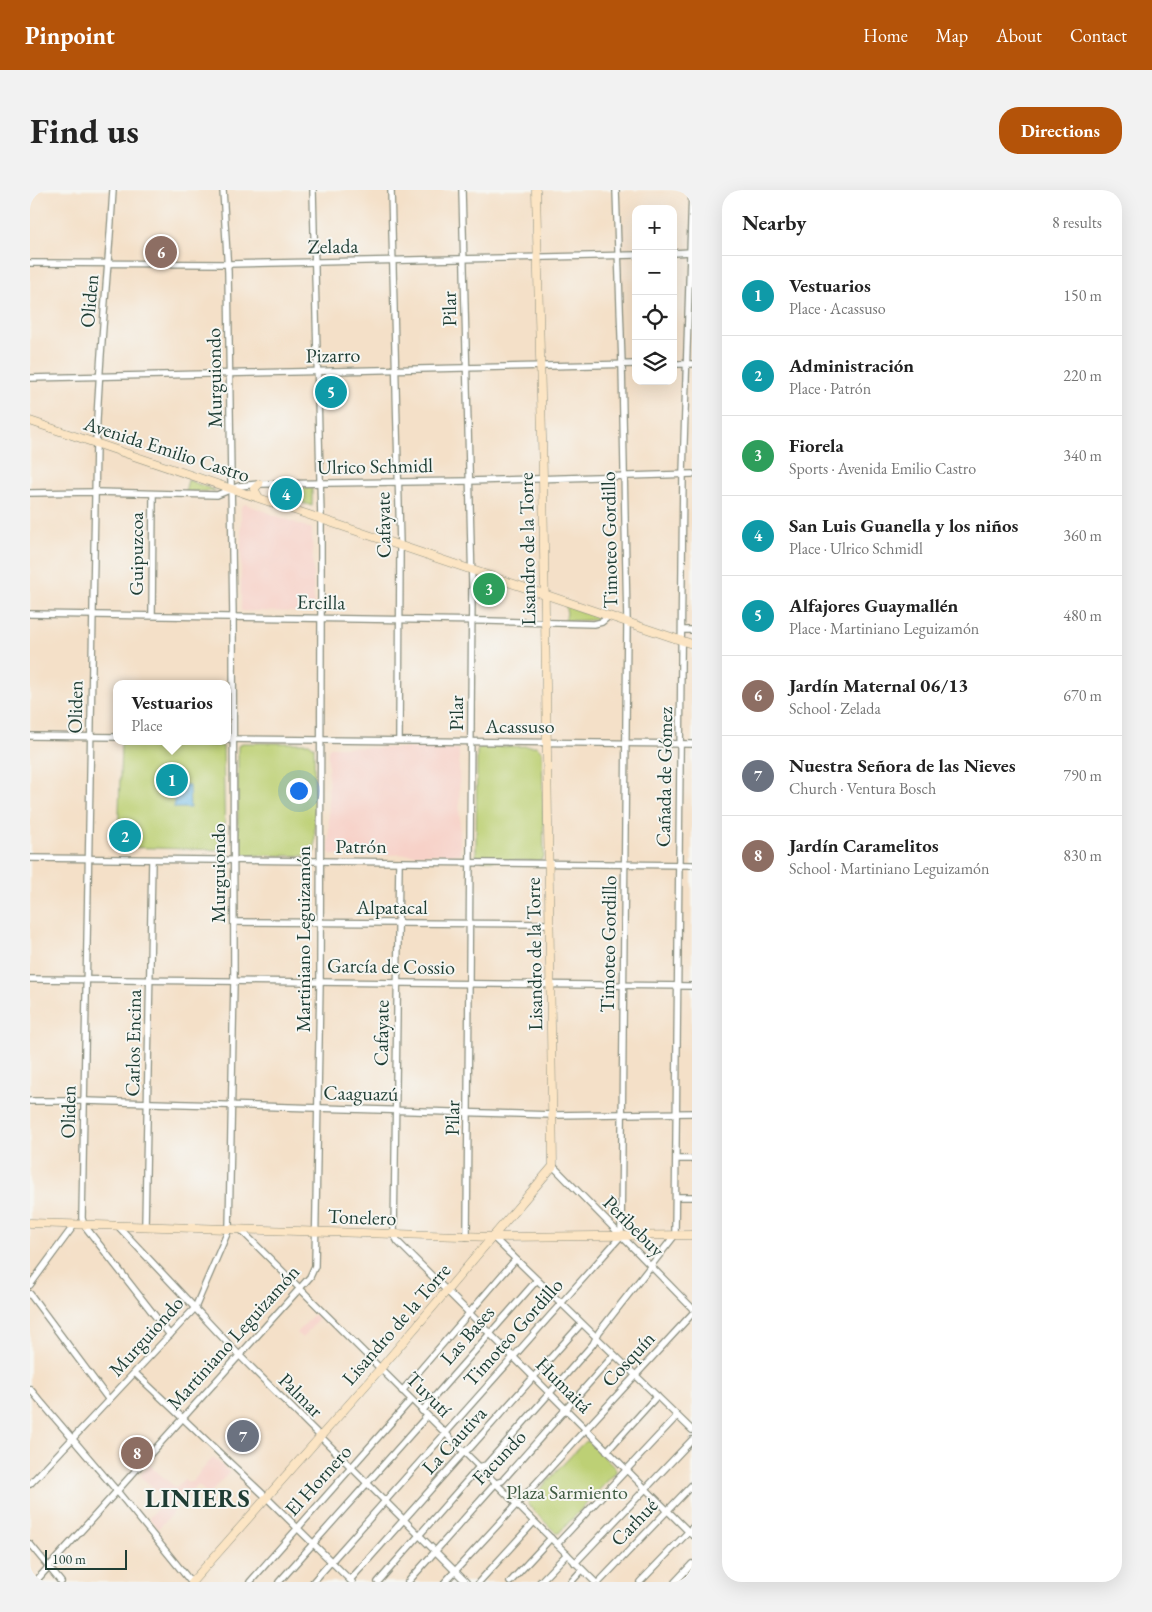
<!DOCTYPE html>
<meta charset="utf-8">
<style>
:root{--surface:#fff;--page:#f2f2f2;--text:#222;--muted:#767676;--line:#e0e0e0;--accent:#b45309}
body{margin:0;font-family:"EB Garamond",serif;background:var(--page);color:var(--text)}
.controls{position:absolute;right:15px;top:15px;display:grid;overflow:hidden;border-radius:10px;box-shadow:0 5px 20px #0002}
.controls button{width:45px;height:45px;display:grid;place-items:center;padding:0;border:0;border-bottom:1px solid var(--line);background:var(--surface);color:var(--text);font:25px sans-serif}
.scale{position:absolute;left:15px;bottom:12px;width:82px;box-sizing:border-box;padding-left:5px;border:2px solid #1f3d34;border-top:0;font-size:14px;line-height:18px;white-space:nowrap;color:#1f3d34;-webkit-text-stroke:4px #f6f6f2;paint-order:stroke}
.you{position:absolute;left:268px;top:600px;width:18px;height:18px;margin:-12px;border:4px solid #fff;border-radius:50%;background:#1a73e8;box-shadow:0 0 0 8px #1a73e833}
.badge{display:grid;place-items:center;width:32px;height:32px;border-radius:50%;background:var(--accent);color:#fff;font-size:16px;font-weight:700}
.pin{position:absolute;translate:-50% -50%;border:2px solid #fff;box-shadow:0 1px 5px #0006}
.popup{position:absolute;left:83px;top:490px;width:118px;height:65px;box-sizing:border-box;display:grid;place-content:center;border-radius:10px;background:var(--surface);filter:drop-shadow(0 1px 4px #0005);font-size:16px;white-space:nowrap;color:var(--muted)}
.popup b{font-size:19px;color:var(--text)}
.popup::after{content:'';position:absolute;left:50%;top:100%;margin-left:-10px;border:10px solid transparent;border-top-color:var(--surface)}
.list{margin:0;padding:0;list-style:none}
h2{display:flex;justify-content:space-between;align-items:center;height:65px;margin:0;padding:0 20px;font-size:21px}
h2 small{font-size:16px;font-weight:400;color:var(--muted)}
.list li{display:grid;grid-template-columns:32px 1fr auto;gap:15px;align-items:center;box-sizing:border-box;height:80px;padding:0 20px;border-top:1px solid var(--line)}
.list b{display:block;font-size:19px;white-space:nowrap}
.list p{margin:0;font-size:16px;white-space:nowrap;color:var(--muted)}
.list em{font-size:16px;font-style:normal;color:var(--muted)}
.icon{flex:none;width:28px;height:28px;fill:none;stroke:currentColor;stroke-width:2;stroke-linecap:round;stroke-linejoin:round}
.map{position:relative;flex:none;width:662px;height:1392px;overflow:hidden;border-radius:20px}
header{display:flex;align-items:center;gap:30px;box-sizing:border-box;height:70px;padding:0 25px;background:var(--accent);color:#fff}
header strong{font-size:24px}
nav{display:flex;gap:28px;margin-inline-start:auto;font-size:18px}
.intro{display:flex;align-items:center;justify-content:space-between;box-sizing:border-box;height:120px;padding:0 30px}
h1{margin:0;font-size:35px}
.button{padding:12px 22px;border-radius:20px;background:var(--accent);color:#fff;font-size:18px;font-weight:700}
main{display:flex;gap:30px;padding:0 30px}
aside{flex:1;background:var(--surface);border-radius:20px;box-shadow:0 5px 20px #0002}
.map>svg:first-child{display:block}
.built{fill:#f7d1c8}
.green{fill:#bdd074;stroke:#6e8654}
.water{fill:#6dbae7;stroke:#467c8e}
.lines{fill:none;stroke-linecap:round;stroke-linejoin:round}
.street-casing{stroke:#8a8e7e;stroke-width:8}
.secondary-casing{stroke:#8a8e7e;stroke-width:9}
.street{stroke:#fff;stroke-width:5.5}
.secondary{stroke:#fce5c4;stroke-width:8}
.labels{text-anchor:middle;stroke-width:4;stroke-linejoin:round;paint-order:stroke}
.street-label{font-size:20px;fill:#1f3d34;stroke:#f6f6f2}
.park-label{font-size:20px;fill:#3f5a41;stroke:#f6f6f2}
.district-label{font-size:25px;font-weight:bold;letter-spacing:1px;fill:#1f3d34;stroke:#f6f6f2}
</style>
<header>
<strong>Pinpoint</strong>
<nav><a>Home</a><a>Map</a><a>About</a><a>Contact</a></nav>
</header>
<div class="intro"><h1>Find us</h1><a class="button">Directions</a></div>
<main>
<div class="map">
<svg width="662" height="1392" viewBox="0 0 662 1392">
<rect width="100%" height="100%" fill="#f6f6f2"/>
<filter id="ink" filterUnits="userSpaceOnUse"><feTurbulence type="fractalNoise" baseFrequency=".02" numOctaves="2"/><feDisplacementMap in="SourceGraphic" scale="10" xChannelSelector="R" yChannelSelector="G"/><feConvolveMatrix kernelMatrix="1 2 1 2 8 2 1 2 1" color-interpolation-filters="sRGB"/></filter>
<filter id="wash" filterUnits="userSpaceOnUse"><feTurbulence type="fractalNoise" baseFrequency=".0096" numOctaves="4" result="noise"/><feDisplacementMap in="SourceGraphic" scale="20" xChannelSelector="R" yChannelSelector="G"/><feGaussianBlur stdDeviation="1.12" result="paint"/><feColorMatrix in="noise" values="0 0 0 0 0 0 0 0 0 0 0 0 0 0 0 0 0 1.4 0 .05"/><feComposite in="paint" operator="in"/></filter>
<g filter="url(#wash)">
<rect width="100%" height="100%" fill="#f4e0c8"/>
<!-- built -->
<g class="built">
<polygon points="215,314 282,339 284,419 280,422 211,421 211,317"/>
<polygon points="300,557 429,559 430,664 302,665 299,662 298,560"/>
<polygon points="284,1124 289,1129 272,1148 267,1143"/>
<polygon points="183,1267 199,1282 179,1305 168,1295 128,1339 119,1328 136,1309 110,1286 119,1275 146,1298 154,1289 158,1292 162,1292"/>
</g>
<!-- green -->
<g class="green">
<polygon points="158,290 186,301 155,302"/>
<polygon points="254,296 282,298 282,316 249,305 249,299"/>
<polygon points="535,415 566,427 567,430 535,431 537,423"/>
<polygon points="91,553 193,556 195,660 88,657"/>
<polygon points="212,553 279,553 284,557 285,661 280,666 211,665 208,662 208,556"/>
<polygon points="506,556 512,561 514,667 509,671 451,670 446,665 447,561 451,557"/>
<polygon points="558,1251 586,1279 586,1282 529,1343 526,1343 498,1315 498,1312 554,1252"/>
</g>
<!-- water -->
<polygon class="water" points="144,595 159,595 160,618 144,618"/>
</g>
<g filter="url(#ink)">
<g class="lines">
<!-- street casing -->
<g class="street-casing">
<g id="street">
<path d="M83,0C78,84 69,168 66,253L52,1028L54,1035L140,1145"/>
<polyline points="361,0 370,356 369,550"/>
<polyline points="432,0 442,395 437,1047"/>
<polyline points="643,63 661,62"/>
<polyline points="0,73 198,74 606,65"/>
<polyline points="643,174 662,174"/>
<polyline points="0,188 606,174"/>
<polyline points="0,303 65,302 187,305 209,296 229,294 440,291 662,284"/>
<polyline points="0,424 458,431 564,434 572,432 579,426"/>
<polyline points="122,425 123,304"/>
<polyline points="652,440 662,440"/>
<polyline points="0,546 87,547"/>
<polyline points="197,549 662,554"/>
<polyline points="0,668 662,675"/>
<polyline points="369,672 364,1045 368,1052 400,1084 662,1345"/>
<polyline points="204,732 519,734"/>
<polyline points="0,789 662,796"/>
<polyline points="0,911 55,911 523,925 662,923"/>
<polyline points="647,969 662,969"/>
<polyline points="523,976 662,1118"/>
<polyline points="647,1007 662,1007"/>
<polyline points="88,1036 209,1165 436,1392"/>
<polyline points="115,1036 122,670"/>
<polyline points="210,1039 565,1392"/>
<polyline points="463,1047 662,1240"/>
<polyline points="0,1095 45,1034"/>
<polyline points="0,1104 79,1210"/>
<polyline points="105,1183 236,1307 322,1392"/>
<polyline points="0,1199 87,1301 161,1392"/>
<polyline points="372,1201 485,1070"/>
<polyline points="392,1221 507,1090"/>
<polyline points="577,1261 627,1206"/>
<polyline points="0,1294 165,1118 199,1039 204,791 203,427 198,82 193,0"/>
<polyline points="0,1354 31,1392"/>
<polyline points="527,1354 647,1226"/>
<polyline points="545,1373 662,1250"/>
<polyline points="320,1390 434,1262 440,1258 551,1134"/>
<polyline points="5,1392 280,1087 285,1076 290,792 291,429 291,328 283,0"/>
<polyline points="220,1392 381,1210"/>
<polyline points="249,1392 397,1226"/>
<polyline points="283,1392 591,1046 597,432 592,174 586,0"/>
<polyline points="348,1392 449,1277 456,1275 563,1154 569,1142 645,1045 653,284 662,0"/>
<polyline points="378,1392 466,1293 472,1291 584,1165"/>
<polyline points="415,1392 662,1124"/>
<polyline points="449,1392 504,1332"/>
<polyline points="480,1392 521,1348"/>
<polyline points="510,1392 537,1364"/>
<polyline points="541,1392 552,1380"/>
<polyline points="569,1392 662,1295"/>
<polyline points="610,1392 662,1338"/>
<polyline points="645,1392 662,1374"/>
</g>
</g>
<!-- secondary casing -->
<g class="secondary-casing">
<g id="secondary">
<polyline points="0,231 662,454"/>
<polyline points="228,306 224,299 229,294"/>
<polyline points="0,1033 463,1047 662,1045"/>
<polyline points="162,1392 350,1179 523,976 513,288 506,0"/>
</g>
</g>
<!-- street -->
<use href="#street" class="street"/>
<!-- secondary -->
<use href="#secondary" class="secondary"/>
</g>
</g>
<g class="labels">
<!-- street labels -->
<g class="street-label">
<text transform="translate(303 56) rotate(-1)" y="7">Zelada</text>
<text transform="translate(59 111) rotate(-85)" y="7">Oliden</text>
<text transform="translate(419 119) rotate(-91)" y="7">Pilar</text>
<text transform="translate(303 165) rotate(-1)" y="7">Pizarro</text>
<text transform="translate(184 188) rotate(-91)" y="7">Murguiondo</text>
<text transform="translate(137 259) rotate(18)" y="7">Avenida Emilio Castro</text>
<text transform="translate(345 276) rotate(-1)" y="7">Ulrico Schmidl</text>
<text transform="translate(353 335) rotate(-91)" y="7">Cafayate</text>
<text transform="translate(579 350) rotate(-91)" y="7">Timoteo Gordillo</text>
<text transform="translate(497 359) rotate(-91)" y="7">Lisandro de la Torre</text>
<text transform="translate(106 364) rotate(-90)" y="7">Guipuzcoa</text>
<text transform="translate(291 412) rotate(1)" y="7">Ercilla</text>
<text transform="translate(45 517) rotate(-89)" y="7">Oliden</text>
<text transform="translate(426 523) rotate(-90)" y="7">Pilar</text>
<text x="490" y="543">Acassuso</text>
<text transform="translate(634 587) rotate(-89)" y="7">Cañada de Gómez</text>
<text x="331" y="663">Patrón</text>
<text transform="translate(188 683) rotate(-90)" y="7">Murguiondo</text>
<text x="362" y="724">Alpatacal</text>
<text transform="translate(273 749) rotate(-90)" y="7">Martiniano Leguizamón</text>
<text transform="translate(578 754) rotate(-89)" y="7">Timoteo Gordillo</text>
<text transform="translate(504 764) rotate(-91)" y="7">Lisandro de la Torre</text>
<text transform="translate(361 776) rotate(1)" y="7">García de Cossio</text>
<text transform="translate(351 843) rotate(-89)" y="7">Cafayate</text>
<text transform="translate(103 853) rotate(-89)" y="7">Carlos Encina</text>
<text transform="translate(331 903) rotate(1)" y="7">Caaguazú</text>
<text transform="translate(38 922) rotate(-89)" y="7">Oliden</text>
<text transform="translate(422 928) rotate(-89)" y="7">Pilar</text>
<text transform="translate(332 1027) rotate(2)" y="7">Tonelero</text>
<text transform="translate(604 1036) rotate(45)" y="7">Peribebuy</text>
<text transform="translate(366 1134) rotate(-49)" y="7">Lisandro de la Torre</text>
<text transform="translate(483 1142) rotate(-48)" y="7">Timoteo Gordillo</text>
<text transform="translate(437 1145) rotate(-49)" y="7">Las Bases</text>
<text transform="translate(116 1146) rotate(-48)" y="7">Murguiondo</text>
<text transform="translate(203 1147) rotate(-48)" y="7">Martiniano Leguizamón</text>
<text transform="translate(598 1169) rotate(-47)" y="7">Cosquín</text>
<text transform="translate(534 1195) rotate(45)" y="7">Humaitá</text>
<text transform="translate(399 1204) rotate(45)" y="7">Tuyutí</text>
<text transform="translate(271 1205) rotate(45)" y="7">Palmar</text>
<text transform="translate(424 1250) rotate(-47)" y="7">La Cautiva</text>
<text transform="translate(469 1267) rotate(-46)" y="7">Facundo</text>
<text transform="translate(288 1290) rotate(-48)" y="7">El Hornero</text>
<text transform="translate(604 1332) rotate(-46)" y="7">Carhué</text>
</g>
<!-- park labels -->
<g class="park-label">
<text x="537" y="1309">Plaza Sarmiento</text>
</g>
<!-- district labels -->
<g class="district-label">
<text x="168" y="1317">LINIERS</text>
</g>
</g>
</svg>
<div class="controls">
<button>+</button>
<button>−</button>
<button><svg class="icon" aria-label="locate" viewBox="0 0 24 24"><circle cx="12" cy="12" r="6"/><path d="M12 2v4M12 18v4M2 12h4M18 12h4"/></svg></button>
<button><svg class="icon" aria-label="layers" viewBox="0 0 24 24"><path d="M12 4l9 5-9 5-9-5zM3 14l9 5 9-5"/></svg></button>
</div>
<div class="scale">100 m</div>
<div class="you"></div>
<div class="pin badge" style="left:142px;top:590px;background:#0f9aa8">1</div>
<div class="popup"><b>Vestuarios</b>Place</div>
<div class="pin badge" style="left:95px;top:646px;background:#0f9aa8">2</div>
<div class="pin badge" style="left:459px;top:399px;background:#2e9e5b">3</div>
<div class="pin badge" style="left:256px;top:304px;background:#0f9aa8">4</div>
<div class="pin badge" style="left:301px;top:202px;background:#0f9aa8">5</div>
<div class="pin badge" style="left:131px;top:62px;background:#8d6e63">6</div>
<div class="pin badge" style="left:213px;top:1246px;background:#6b7280">7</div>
<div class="pin badge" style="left:107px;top:1263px;background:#8d6e63">8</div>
</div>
<aside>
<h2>Nearby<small>8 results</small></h2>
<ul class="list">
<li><span class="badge" style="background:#0f9aa8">1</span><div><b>Vestuarios</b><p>Place · Acassuso</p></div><em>150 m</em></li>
<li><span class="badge" style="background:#0f9aa8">2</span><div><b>Administración</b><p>Place · Patrón</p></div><em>220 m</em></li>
<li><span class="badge" style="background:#2e9e5b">3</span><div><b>Fiorela</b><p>Sports · Avenida Emilio Castro</p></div><em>340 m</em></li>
<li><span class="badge" style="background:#0f9aa8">4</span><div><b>San Luis Guanella y los niños</b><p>Place · Ulrico Schmidl</p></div><em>360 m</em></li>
<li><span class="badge" style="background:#0f9aa8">5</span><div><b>Alfajores Guaymallén</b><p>Place · Martiniano Leguizamón</p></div><em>480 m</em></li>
<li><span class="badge" style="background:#8d6e63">6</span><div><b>Jardín Maternal 06/13</b><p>School · Zelada</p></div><em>670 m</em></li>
<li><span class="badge" style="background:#6b7280">7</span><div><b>Nuestra Señora de las Nieves</b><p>Church · Ventura Bosch</p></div><em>790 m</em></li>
<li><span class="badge" style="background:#8d6e63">8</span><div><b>Jardín Caramelitos</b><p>School · Martiniano Leguizamón</p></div><em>830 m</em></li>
</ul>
</aside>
</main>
